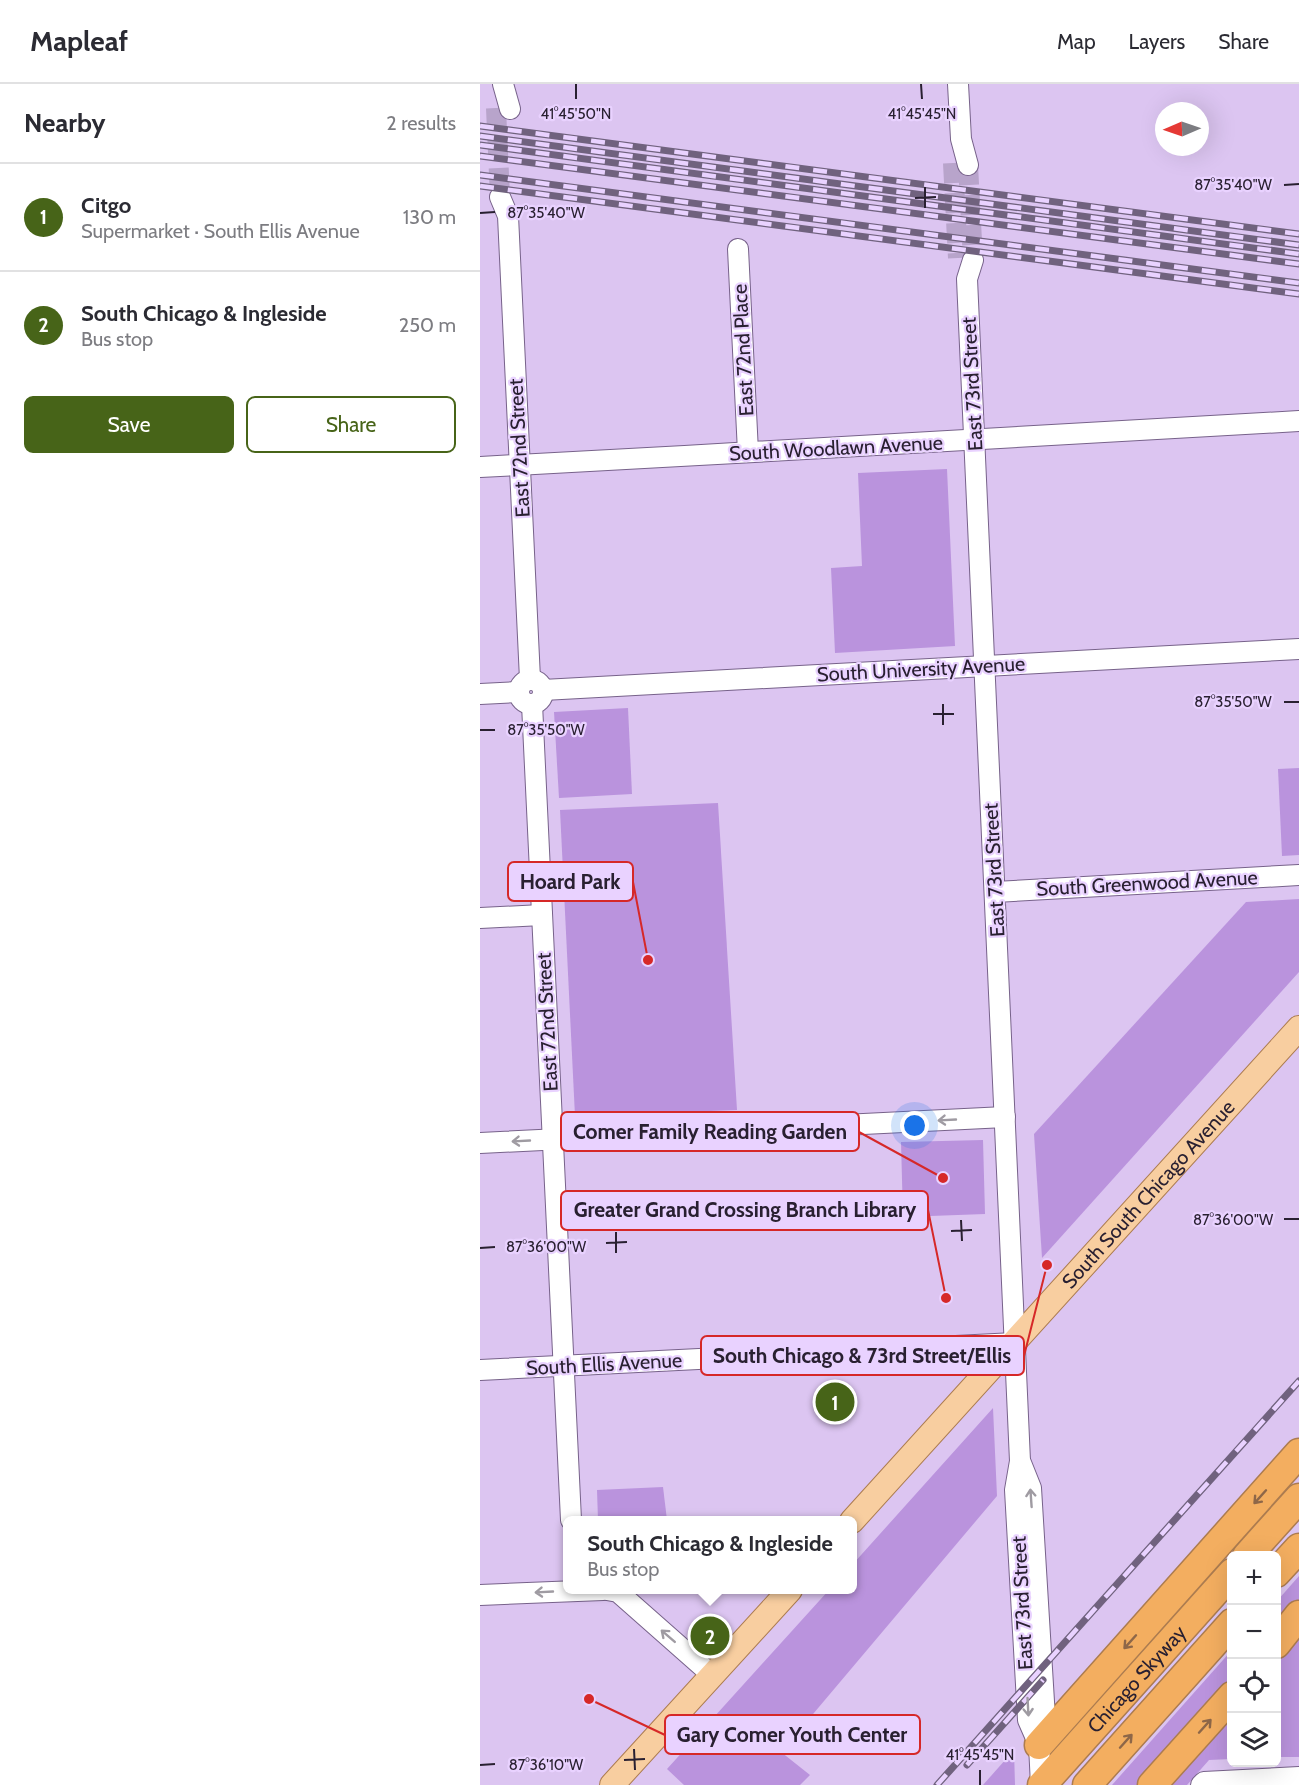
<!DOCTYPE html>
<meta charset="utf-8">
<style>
:root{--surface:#fff;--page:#f7f7f7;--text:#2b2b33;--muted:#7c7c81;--line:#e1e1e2;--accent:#476418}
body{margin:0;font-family:Cabin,sans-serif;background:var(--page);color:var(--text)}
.controls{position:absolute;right:18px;bottom:18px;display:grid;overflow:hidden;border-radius:9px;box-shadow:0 6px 24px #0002}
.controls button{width:54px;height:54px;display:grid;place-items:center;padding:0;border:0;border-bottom:2px solid var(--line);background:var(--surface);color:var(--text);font:30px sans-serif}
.compass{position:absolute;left:675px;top:18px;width:54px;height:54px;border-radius:50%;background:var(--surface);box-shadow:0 6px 24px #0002;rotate:268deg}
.you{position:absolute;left:435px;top:1042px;width:21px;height:21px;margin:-15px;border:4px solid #fff;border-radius:50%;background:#1a73e8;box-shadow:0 0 0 9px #1a73e833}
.badge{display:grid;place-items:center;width:39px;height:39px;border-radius:50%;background:var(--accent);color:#fff;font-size:20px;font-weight:700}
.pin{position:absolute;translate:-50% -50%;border:3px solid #fff;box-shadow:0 2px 6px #0006}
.popup{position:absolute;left:83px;top:1432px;width:294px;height:78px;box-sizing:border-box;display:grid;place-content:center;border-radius:9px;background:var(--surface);filter:drop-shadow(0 2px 4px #0005);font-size:20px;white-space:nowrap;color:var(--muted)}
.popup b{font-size:22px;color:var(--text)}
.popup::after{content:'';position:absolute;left:50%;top:100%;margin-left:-12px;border:12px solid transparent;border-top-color:var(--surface)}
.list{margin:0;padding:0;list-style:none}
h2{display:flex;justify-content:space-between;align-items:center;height:78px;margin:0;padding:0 24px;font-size:26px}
h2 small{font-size:20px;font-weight:400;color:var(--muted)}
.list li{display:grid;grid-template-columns:39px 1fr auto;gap:18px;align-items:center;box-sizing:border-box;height:108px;padding:0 24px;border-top:2px solid var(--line)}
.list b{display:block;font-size:22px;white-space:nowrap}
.list p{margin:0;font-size:20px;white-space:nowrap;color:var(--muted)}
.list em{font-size:20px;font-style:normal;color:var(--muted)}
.actions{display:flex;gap:12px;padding:18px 24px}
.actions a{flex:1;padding:14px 0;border:2px solid var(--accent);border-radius:9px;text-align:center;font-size:21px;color:var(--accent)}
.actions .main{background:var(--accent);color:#fff}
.icon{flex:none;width:33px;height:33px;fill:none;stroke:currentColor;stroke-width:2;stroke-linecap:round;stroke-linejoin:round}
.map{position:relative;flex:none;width:819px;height:1701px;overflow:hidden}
header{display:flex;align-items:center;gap:36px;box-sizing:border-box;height:84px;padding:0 30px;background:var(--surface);border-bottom:2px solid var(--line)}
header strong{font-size:28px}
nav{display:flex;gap:33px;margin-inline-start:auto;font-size:21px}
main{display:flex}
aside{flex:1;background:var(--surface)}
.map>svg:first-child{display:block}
.green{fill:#ba93dd}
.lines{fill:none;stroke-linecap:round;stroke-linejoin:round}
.minor-tunnel{stroke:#b8a4cb;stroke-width:20;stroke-dasharray:20 10;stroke-linecap:butt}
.minor-casing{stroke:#77628a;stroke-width:22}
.major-casing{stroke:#ac7c50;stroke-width:26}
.highway-casing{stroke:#ac7c50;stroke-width:31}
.minor{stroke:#fff;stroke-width:20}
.major{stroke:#f8cea0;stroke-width:24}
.highway{stroke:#f3ae60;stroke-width:28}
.rail-casing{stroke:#70627e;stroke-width:7}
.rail{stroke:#e9d2ff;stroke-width:4.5;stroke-dasharray:14;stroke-linecap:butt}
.oneway{stroke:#9f9ba2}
.oneway2{stroke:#8e6748}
.ticks{fill:none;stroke:#292031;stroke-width:2}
.labels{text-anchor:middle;stroke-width:4.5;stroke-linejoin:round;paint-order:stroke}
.street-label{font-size:20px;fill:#292031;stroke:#e9d2ff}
.ticks-label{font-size:15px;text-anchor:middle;fill:#292031;stroke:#e9d2ff;stroke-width:4.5;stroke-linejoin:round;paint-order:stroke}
.leader{fill:none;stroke:#d62828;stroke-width:2}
.callout-dot{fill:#d62828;stroke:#e9d2ff;stroke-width:2}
.callout{fill:#e9d2ff;stroke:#d62828;stroke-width:2}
.callout-label{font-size:21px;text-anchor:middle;font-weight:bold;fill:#292031}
</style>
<header>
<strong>Mapleaf</strong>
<nav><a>Map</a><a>Layers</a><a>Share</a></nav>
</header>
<main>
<aside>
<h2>Nearby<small>2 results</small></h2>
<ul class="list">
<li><span class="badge">1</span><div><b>Citgo</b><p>Supermarket · South Ellis Avenue</p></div><em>130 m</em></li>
<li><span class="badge">2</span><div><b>South Chicago &amp; Ingleside</b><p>Bus stop</p></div><em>250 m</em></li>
</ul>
<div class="actions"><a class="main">Save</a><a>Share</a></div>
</aside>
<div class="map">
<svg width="819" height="1701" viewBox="0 0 819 1701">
<rect width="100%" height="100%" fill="#dcc5f1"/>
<!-- green -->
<g class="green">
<polygon points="467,385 475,562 355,569 351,484 382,482 378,389"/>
<polygon points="148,624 152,710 79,714 74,628"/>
<polygon points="819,684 819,771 802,772 798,685"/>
<polygon points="238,719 257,1026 95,1032 80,726"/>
<polygon points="819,815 819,888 562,1174 554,1050 766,818"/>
<polygon points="503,1056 505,1130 423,1133 421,1058"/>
<polygon points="513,1324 517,1412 301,1668 330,1691 320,1701 204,1701 187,1685 349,1506 372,1506 373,1480"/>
<polygon points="183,1403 187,1436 118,1436 117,1406"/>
<polygon points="819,1492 819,1521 797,1551 797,1517"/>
<polygon points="819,1545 819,1673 797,1673 796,1572"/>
<polygon points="751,1567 751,1603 663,1701 632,1701"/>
<polygon points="751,1623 751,1675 729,1676 707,1701 682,1701"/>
<polygon points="534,1666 535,1701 503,1701"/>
</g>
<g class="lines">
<!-- minor-tunnel -->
<g class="minor-tunnel">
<polyline points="16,24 20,113"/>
<polyline points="473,79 478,174"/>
<polyline points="488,81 493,176"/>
</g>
<!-- minor casing -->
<g class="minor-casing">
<g id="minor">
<polyline points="23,0 30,25"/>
<polyline points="478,0 481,55 488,81"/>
<polyline points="20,113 28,132 50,595"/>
<polyline points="258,165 268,368"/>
<polyline points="493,176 487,195 540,1377 535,1406 548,1636 559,1661"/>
<path d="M0,383C273,368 546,354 819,337"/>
<circle cx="51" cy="608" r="12"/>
<polyline points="63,606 819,565"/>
<polyline points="0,610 38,608"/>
<polyline points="52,620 91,1436"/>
<polyline points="515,808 819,791"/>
<polyline points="0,834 62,831"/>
<polyline points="0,1059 525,1033"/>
<polyline points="0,1286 535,1259"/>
<polyline points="541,1379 551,1404 565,1634 559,1661 561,1701"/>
<polyline points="127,1506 138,1508 232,1591"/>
<polyline points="0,1511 123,1506"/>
<polyline points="721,1701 724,1698 819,1693"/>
</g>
</g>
<!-- major casing -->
<g class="major-casing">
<g id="major">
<path id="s1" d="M372,1437L819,944"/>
<polyline points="132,1701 310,1506"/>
</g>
</g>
<!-- highway casing -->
<g class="highway-casing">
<g id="highway">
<polyline points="767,1472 819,1414"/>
<polyline points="796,1489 819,1464"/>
<polyline points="796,1560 819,1531"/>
<polyline points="559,1661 819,1369"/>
<path id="s2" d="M562,1701L752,1489"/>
<polyline points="607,1701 752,1539"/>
<polyline points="672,1701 752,1612"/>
</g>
</g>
<!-- minor -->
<use href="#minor" class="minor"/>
<!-- major -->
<use href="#major" class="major"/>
<!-- highway -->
<use href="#highway" class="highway"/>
<!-- rail casing -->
<g class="rail-casing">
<g id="rail">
<polyline points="0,42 819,150"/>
<polyline points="0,52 819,161"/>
<polyline points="0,61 819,170"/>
<polyline points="0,72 819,180"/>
<polyline points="0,91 819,199"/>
<polyline points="0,102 819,210"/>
<polyline points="487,1681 563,1596"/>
<polyline points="457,1701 819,1297"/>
</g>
</g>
<!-- rail -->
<use href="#rail" class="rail"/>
</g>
<!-- one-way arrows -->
<defs><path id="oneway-shaft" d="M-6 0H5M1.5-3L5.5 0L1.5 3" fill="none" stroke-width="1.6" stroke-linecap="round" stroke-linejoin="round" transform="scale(1.5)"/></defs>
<g class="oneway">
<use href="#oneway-shaft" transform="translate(467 1036) rotate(177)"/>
<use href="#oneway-shaft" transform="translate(41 1057) rotate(177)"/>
<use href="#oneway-shaft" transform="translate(551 1414) rotate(-94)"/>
<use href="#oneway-shaft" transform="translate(64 1508) rotate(177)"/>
<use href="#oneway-shaft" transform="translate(188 1552) rotate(-139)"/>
<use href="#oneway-shaft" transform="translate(548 1623) rotate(87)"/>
</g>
<g class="oneway2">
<use href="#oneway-shaft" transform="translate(780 1413) rotate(132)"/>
<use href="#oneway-shaft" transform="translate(650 1558) rotate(132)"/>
<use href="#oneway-shaft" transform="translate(725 1642) rotate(-48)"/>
<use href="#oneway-shaft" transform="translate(646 1657) rotate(-48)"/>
</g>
<!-- ticks -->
<path class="ticks" d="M96,0V15M441,0L442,15M804,101L819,100M445,103V124M435,114L456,113M0,129L15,128M804,618H819M463,620V641M453,630H474M0,646H15M804,1135H819M481,1136L482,1157M471,1147L492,1146M136,1148V1169M126,1159L147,1158M0,1164L15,1163M154,1665L155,1686M144,1676L165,1675M0,1681L15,1680M500,1686V1701"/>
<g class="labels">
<!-- street labels -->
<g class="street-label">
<text transform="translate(263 266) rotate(-93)" y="7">East 72nd Place</text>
<text transform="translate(492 300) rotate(-93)" y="7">East 73rd Street</text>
<text transform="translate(39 364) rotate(-93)" y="7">East 72nd Street</text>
<text transform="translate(356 364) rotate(-3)" y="7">South Woodlawn Avenue</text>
<text transform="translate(441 585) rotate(-3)" y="7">South University Avenue</text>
<text transform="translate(514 786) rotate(-93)" y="7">East 73rd Street</text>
<text transform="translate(667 799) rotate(-3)" y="7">South Greenwood Avenue</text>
<text transform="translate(67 938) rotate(-93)" y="7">East 72nd Street</text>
<text dy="7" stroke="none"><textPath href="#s1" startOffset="441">South South Chicago Avenue</textPath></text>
<text transform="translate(124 1280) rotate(-3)" y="7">South Ellis Avenue</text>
<text transform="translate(542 1519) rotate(-93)" y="7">East 73rd Street</text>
<text dy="7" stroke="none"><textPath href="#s2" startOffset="142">Chicago Skyway</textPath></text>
</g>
</g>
<g class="ticks-label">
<text x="96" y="35">41°45'50"N</text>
<text x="442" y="35">41°45'45"N</text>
<text x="753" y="106">87°35'40"W</text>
<text x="66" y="134">87°35'40"W</text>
<text x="753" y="623">87°35'50"W</text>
<text x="66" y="651">87°35'50"W</text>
<text x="753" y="1141">87°36'00"W</text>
<text x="66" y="1168">87°36'00"W</text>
<text x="500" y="1676">41°45'45"N</text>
<text x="66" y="1686">87°36'10"W</text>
</g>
<!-- callouts -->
<path class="leader" d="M168 876L153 798M463 1094L379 1048M466 1214L448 1126M567 1181L544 1272M109 1615L185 1651"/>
<g class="callout-dot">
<circle cx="168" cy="876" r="6"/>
<circle cx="463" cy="1094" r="6"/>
<circle cx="466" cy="1214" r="6"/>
<circle cx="567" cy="1181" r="6"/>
<circle cx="109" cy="1615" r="6"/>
</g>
<g class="callout">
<rect x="28" y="778" width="125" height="39" rx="6"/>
<rect x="81" y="1028" width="298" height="39" rx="6"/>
<rect x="81" y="1107" width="367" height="39" rx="6"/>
<rect x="221" y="1252" width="323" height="39" rx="6"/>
<rect x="185" y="1631" width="255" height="39" rx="6"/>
</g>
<g class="callout-label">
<text x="90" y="805">Hoard Park</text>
<text x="230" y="1055">Comer Family Reading Garden</text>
<text x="265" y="1133">Greater Grand Crossing Branch Library</text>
<text x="382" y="1279">South Chicago &amp; 73rd Street/Ellis</text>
<text x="312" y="1658">Gary Comer Youth Center</text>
</g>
</svg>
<div class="controls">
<button>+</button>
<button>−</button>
<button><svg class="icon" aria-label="locate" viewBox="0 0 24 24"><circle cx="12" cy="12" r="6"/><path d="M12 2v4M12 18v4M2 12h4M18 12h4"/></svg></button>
<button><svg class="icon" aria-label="layers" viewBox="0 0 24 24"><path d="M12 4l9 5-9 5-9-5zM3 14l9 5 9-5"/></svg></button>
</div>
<svg class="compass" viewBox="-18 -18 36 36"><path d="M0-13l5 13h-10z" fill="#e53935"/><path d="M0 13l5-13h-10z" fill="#7c7c81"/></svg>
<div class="you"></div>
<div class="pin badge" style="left:355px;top:1318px">1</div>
<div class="pin badge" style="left:230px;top:1552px">2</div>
<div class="popup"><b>South Chicago &amp; Ingleside</b>Bus stop</div>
</div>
</main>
